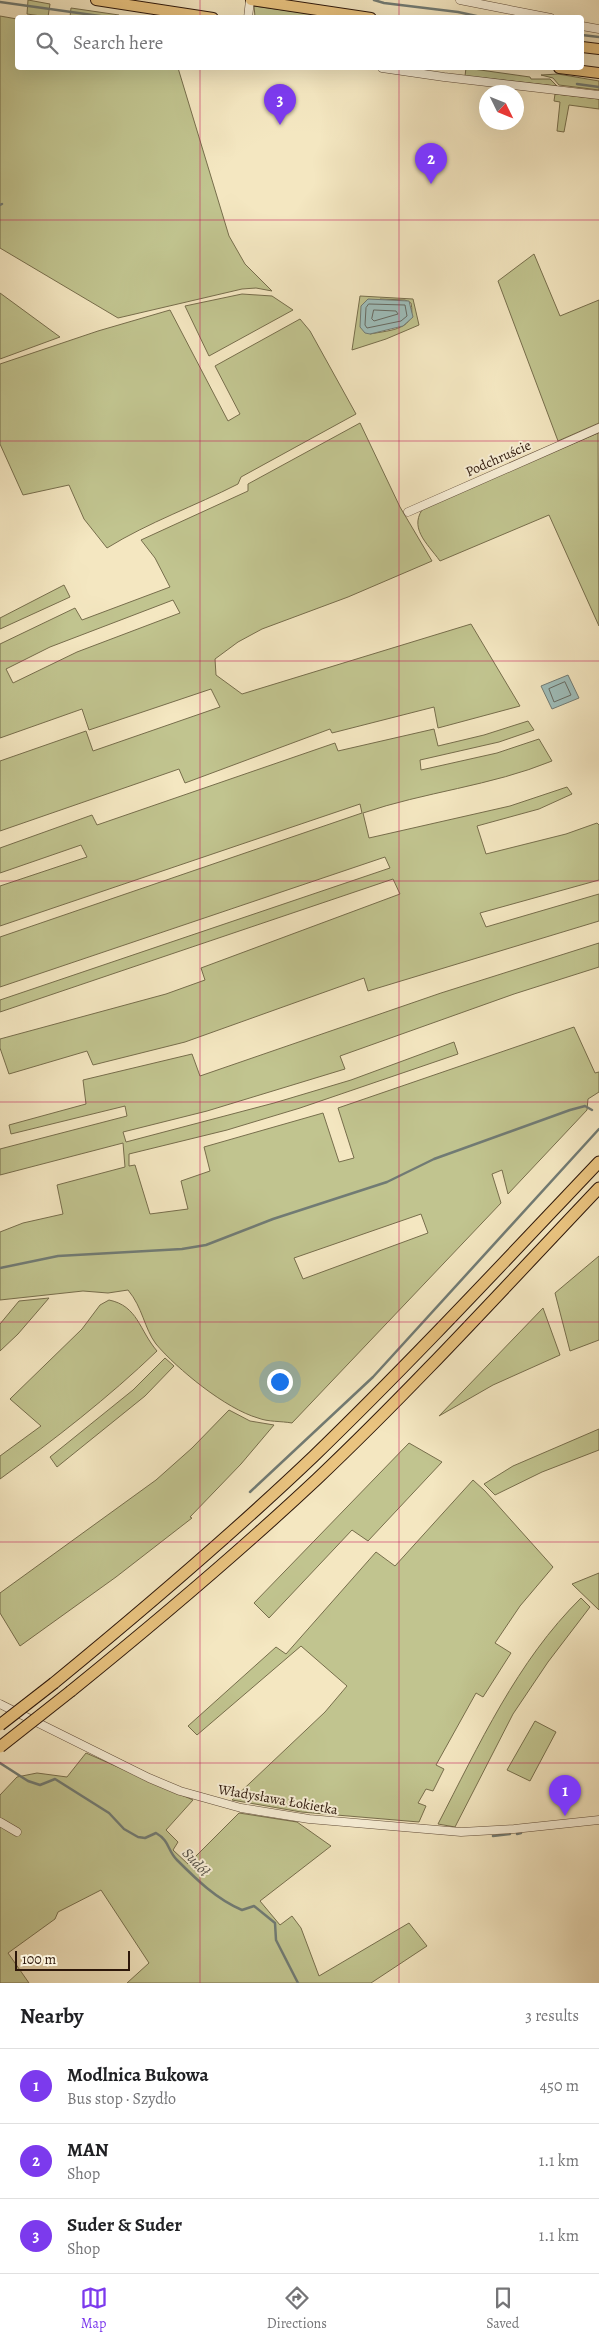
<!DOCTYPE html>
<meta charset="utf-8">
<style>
:root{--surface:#fff;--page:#f2f2f2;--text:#202124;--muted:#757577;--line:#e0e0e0;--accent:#7c3aed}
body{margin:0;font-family:Alegreya,serif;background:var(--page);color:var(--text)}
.compass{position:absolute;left:479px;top:85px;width:45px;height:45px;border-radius:50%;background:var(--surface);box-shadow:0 5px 20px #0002;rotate:133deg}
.scale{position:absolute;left:15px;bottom:12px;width:115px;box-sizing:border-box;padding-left:5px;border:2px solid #2d170a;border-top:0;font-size:14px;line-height:18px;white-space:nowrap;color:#2d170a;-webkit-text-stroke:4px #f8efd7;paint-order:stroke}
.you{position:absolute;left:279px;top:1381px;width:18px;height:18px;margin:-12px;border:4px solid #fff;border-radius:50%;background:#1a73e8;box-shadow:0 0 0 8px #1a73e833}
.badge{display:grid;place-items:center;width:32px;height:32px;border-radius:50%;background:var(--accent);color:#fff;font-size:16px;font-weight:700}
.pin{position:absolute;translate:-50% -41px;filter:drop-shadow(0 1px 2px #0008)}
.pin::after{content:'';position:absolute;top:26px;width:18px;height:15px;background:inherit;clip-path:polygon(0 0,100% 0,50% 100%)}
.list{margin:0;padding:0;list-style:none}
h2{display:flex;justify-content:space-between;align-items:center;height:65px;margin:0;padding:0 20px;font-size:21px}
h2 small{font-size:16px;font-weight:400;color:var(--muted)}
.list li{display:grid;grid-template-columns:32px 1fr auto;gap:15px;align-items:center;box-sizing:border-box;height:75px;padding:0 20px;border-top:1px solid var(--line)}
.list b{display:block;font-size:19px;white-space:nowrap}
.list p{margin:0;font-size:16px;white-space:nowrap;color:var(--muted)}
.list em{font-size:16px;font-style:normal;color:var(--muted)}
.icon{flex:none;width:28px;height:28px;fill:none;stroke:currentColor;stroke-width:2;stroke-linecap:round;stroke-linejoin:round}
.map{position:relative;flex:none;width:599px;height:1983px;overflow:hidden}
.search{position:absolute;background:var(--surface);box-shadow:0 5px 20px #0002;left:15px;right:15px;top:15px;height:55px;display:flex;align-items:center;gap:12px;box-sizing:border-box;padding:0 18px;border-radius:5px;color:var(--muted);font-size:19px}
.sheet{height:290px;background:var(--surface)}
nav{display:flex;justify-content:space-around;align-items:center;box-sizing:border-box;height:70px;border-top:1px solid var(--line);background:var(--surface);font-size:14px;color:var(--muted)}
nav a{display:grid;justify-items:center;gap:2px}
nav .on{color:var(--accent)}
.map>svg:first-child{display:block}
.green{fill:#c1c48f;stroke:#776e4c;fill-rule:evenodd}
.water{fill:#9ebebb;stroke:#717b74}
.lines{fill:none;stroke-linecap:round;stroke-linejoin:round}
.shore{stroke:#666a62;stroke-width:1}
.stream{stroke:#717b74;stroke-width:2.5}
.minor-casing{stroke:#5f4b38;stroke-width:9}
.major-casing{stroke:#2d170a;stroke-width:12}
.highway-casing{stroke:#2d170a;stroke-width:13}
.minor{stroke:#f8efd7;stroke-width:8}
.major{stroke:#eac480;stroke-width:10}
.highway{stroke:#eac480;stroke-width:11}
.highway-bridge-casing{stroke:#2d170a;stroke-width:13;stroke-linecap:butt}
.highway-bridge{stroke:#eac480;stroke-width:11}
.grid{fill:none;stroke:#c2185b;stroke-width:1;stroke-opacity:0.55}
.labels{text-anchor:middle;stroke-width:4;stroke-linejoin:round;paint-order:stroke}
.street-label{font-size:14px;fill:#2d170a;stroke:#f8efd7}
.water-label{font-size:15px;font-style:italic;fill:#555148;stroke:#f8efd7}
</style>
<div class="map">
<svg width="599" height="1983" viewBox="0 0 599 1983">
<rect width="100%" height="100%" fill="#f4e7c1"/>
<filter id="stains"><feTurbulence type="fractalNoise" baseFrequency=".004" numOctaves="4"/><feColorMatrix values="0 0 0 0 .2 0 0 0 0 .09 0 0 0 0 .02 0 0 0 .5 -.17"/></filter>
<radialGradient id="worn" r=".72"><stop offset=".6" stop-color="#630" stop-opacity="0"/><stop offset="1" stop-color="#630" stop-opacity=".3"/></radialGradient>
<!-- green -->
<g class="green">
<polygon points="28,0 50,4 48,17 27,14"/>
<polygon points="254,6 334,17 255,17"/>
<polygon points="71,8 119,15 119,17 70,17"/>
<polygon points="0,16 17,19 18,68 178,68 229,236 245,264 272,291 256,288 242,289 118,318 0,248"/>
<polygon points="466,68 530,77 531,79 550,79 557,86 465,76"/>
<polygon points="558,74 599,81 599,90 559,85 553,78 541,75"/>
<polygon points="555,94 599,99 599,109 569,105 564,132 557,131 560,102 554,101"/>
<polygon points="534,254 560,316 599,300 599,423 558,441 498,281"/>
<polygon points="0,293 60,337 0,359"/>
<polygon points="242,294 272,296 293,310 209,356 185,306"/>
<path d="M360,296L413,299L419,325L386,339L352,350ZM380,299L405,300L411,303C417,330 391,330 370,334Z"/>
<path d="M170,310L228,421L240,414L215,366L300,319L310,331L356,414L241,477L238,484C195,506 149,522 107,548L84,519L69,485L23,495L0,444V364L98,331Z"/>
<path d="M360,423L400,507L432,561L348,597L262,629L238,642L215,659L216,675L242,694L471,624L520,706L438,728L434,707L332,733L330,729L185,783L179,769L0,831V761L86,731L93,751L220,707L211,689L89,730L82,709L0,738V644L75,608L82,620L170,587L155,558L141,540L248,491V484ZM173,600L180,613L77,652L13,683L6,669L50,647Z"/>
<path d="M598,433L599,626L549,515L440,561C427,543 407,527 425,506Z"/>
<polygon points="64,585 70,597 0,629 0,618"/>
<path d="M528,721L534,730L499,742L420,760L421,770L497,753L539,739L552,761C491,786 424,792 363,813L369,838L510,806L567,787L572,794L539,809L477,826L486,854L566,834L597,823L599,825V880L480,913L486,927L599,894V921L368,991L364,978L185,1042L93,1065L87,1051L9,1074L0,1048V1039L166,994L205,980L201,968L400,894L393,879L0,1012V1000L390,868L385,857L0,987V937L362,813L360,804L0,926V886L87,857L81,845L0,873V848L92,815L97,825L335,743L338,751L434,729L438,746L484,735Z"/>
<path d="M599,943V967L514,994L340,1056L345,1069L207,1111L123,1132L126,1142L274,1103L351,1080L454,1042L458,1054L300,1108L227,1130L129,1154V1166L135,1165L150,1214L188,1209L181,1181L210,1171L204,1147L323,1113L339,1162L354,1158L338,1108L574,1027L595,1073L599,1072V1092L588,1099L587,1110L508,1194L502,1170L492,1174L501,1203L292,1423C281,1421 268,1422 258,1418C226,1409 177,1369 156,1344C144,1328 143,1308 128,1290L108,1293L83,1291L0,1300V1232L23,1223L63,1214L57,1185L125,1167L123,1143L0,1175V1149L127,1116L125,1106L11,1134L9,1125L86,1104L83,1080L192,1054L200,1076L441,993ZM421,1214L428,1233L303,1279L294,1258Z"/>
<polygon points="599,1256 599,1340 570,1351 555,1293"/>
<polygon points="49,1298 18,1334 0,1351 0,1324 19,1301"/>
<path d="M109,1300C138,1306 139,1330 157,1351C108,1398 55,1439 0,1479V1456L41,1426L10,1399L82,1329L100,1305Z"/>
<polygon points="543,1308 560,1355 493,1385 439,1416"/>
<polygon points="165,1358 174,1366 145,1396 57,1467 50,1457 133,1390"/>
<polygon points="229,1410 250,1421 274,1425 241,1464 190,1517 192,1518 116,1577 20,1646 0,1613 0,1593 156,1480 192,1448"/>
<polygon points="599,1429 599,1450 542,1472 495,1495 484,1484 513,1466"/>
<polygon points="409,1443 442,1462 368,1541 352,1530 269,1618 254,1603"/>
<polygon points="473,1480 485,1491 553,1567 520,1606 495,1643 511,1653 483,1697 476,1693 436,1765 444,1769 433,1791 426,1789 418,1803 426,1806 419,1822 301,1812 232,1800 325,1712 347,1686 301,1646 197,1735 188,1726 276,1647 286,1654 376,1552 395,1566"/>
<polygon points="599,1573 599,1610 572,1584"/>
<path d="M581,1598L590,1607L548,1662L513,1714L455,1827L438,1824C479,1745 517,1661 581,1598Z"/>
<polygon points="535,1721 556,1732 530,1781 507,1770"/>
<polygon points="86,1753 193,1800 166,1830 178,1842 173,1850 188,1864 239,1813 297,1822 331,1846 260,1901 280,1925 292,1916 301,1928 319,1976 409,1923 427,1946 371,1983 127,1983 149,1963 101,1890 58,1912 55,1919 8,1953 29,1983 0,1983 0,1795 17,1777 37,1773 67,1777"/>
</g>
<!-- water -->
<g class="water">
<polygon points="368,299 409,301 413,317 403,326 370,334 365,333 360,327 361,306"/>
<polygon points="568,675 579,698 552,709 541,686"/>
</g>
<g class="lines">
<!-- shore -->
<g class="shore">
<polygon points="369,304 405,305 407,316 401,321 367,328 365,325 366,308"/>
<polygon points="374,310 396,311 398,314 374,321 372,319"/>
<polygon points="565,682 571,695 554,702 549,689"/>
</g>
<!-- stream -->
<g class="stream">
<polyline points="374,0 384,3 458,12 481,17"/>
<polyline points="0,2 114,18"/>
<polyline points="582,35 599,37"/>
<polyline points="577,84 599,87"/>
<polyline points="0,205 2,204"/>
<polyline points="0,1268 58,1256 182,1249 206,1245 273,1219 387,1182 434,1159 570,1110 585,1106 592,1110"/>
<polyline points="250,1492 373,1377 599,1129"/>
<path d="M0,1763L28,1781L40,1785L55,1779L109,1813L124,1829L138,1837L145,1838L156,1833C170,1841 167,1850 177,1860C196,1879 216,1899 242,1910L254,1906L275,1923L276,1940L298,1983"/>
<polyline points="517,1834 521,1833"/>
<polyline points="493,1836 510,1834"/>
</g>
<!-- minor casing -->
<g class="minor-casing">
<g id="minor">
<polyline points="460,0 551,18"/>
<polyline points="248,18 250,0"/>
<polyline points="582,26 599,29"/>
<polyline points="382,68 444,77 599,95"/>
<polyline points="408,512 599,428"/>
<polyline points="0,1704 149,1778 180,1791 241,1808 309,1819 461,1832 514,1829 599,1820"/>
<polyline points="0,1822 17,1832"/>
</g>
</g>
<!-- major casing -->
<g class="major-casing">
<g id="major">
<polyline points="96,0 213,18"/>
<polyline points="251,0 371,18"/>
<polyline points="582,47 599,49"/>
<polyline points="559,68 599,73"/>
</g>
</g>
<!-- highway casing -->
<g class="highway-casing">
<g id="highway">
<path d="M54,1683C143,1610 231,1535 314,1456C412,1361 505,1261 599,1162"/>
<path d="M71,1691C155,1623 238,1553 317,1479C415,1386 506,1286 599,1188"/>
</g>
</g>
<!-- minor -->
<use href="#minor" class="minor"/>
<!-- major -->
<use href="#major" class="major"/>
<!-- highway -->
<use href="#highway" class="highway"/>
<!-- highway-bridge casing -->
<g class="highway-bridge-casing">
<g id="highway-bridge">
<polyline points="0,1725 54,1683"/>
<polyline points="0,1747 71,1691"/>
</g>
</g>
<!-- highway-bridge -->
<use href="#highway-bridge" class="highway-bridge"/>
</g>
<!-- grid -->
<path class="grid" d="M200,0V18M399,0V18M200,68V1983M399,68V1983M0,220H599M0,441H599M0,661H599M0,881H599M0,1102H599M0,1322H599M0,1542H599M0,1763H599"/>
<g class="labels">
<!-- street labels -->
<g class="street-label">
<text transform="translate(498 458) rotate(-24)" y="5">Podchruście</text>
<text transform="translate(278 1799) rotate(10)" y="5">Władysława Łokietka</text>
</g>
<!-- water labels -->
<g class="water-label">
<text transform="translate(196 1862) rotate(48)" y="5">Sudół</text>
</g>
</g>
<rect width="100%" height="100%" filter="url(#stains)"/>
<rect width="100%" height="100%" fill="url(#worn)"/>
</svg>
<svg class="compass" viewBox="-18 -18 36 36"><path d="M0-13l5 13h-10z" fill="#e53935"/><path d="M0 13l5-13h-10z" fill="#757577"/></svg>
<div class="scale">100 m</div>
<div class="you"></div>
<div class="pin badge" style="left:565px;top:1816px">1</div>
<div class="pin badge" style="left:431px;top:184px">2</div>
<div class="pin badge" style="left:280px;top:125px">3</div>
<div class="search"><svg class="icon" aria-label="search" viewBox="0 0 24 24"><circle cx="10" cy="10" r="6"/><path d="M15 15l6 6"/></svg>Search here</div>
</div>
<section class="sheet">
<h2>Nearby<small>3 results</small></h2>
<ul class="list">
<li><span class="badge">1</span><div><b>Modlnica Bukowa</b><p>Bus stop · Szydło</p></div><em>450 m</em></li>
<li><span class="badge">2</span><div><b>MAN</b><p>Shop</p></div><em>1.1 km</em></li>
<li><span class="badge">3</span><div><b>Suder &amp; Suder</b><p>Shop</p></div><em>1.1 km</em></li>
</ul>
</section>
<nav>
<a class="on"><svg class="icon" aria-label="map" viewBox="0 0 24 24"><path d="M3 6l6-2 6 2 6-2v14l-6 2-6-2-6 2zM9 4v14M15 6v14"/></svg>Map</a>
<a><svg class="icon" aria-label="directions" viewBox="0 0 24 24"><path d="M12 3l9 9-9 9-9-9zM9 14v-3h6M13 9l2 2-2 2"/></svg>Directions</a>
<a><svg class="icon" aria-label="saved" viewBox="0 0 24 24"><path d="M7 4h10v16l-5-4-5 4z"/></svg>Saved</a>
</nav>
